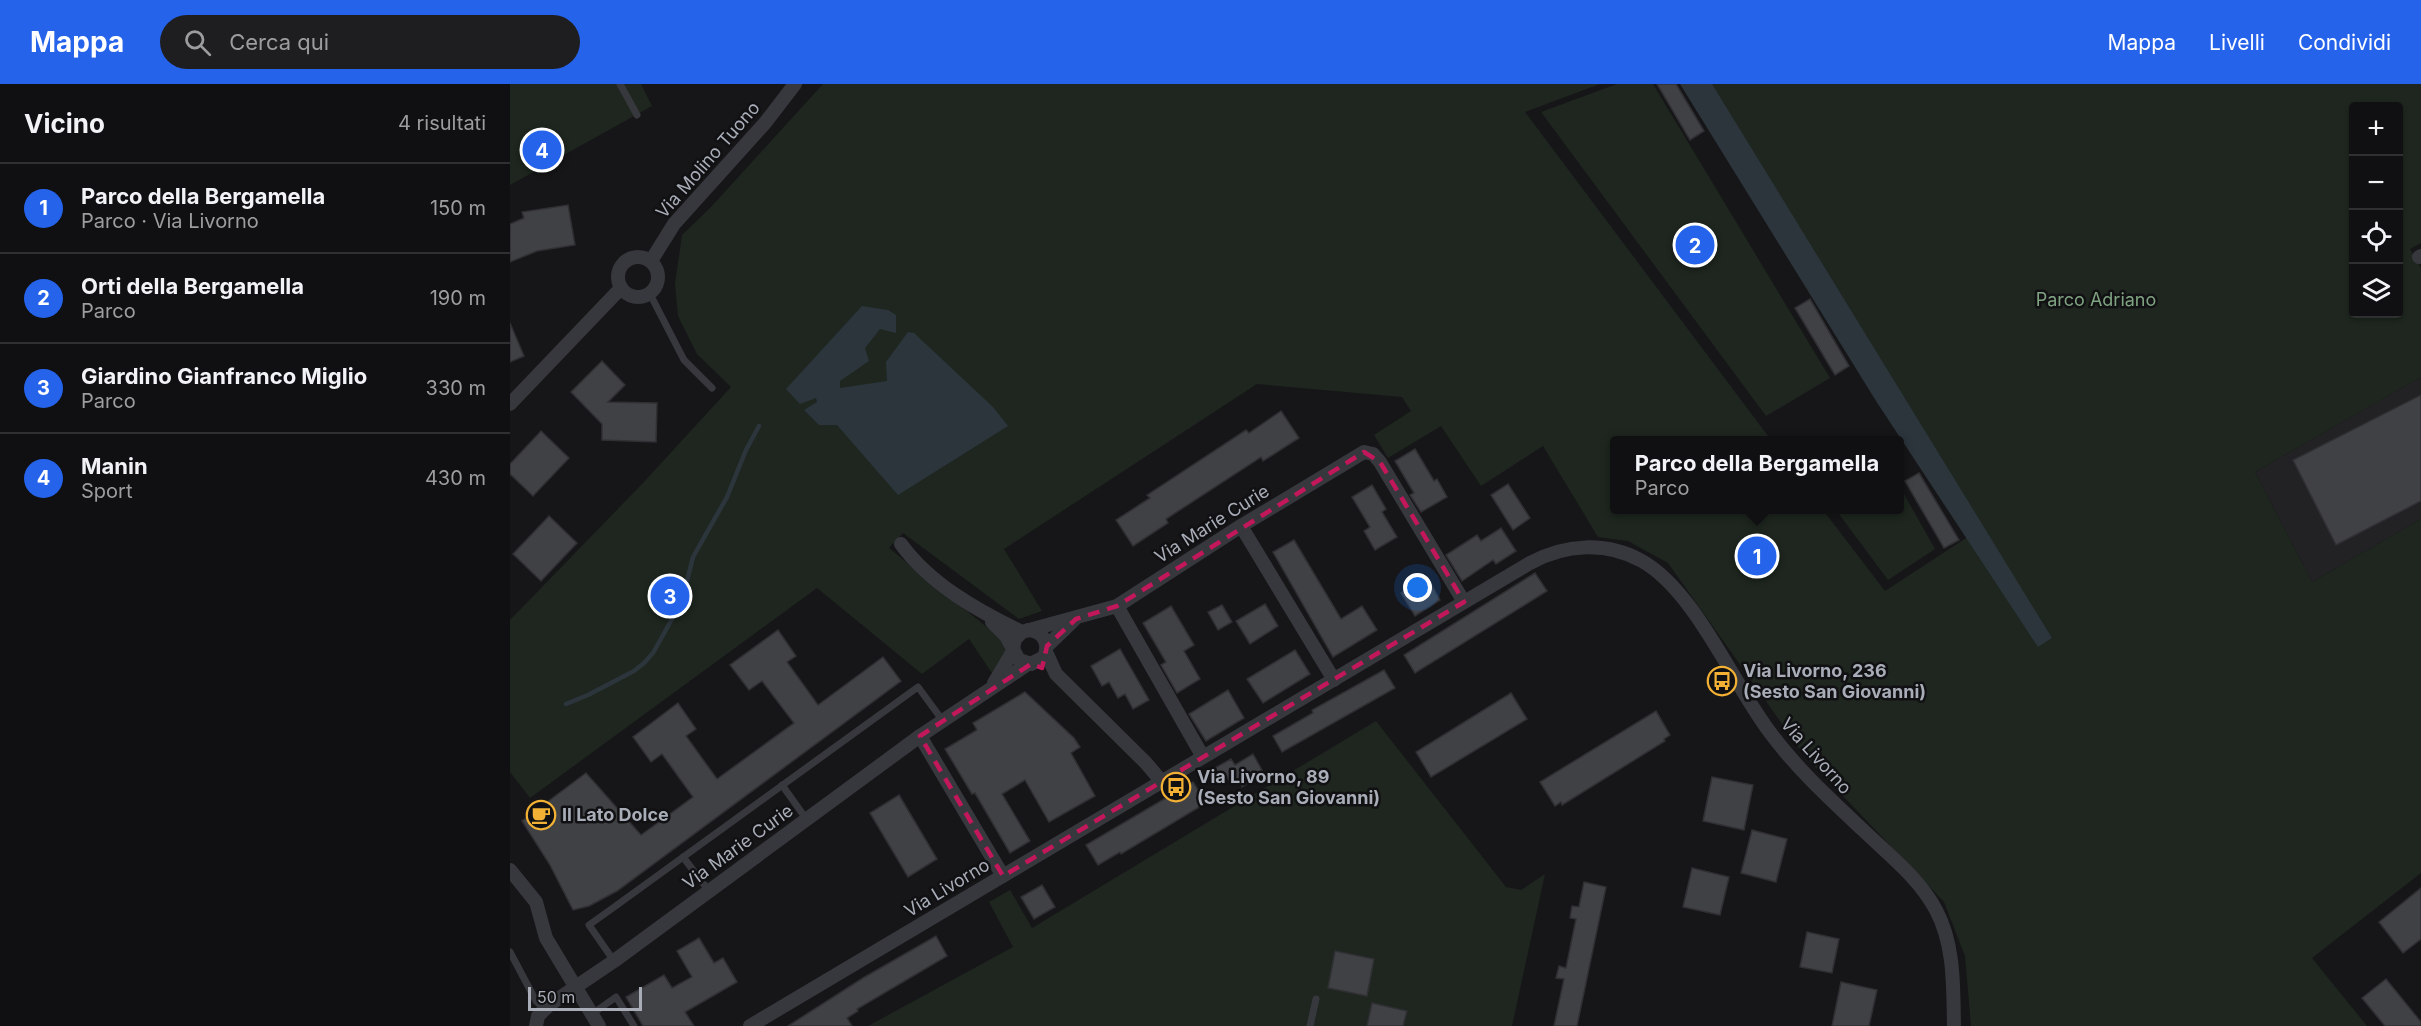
<!DOCTYPE html>
<html lang="it">
<meta charset="utf-8">
<style>
:root{--surface:#101012;--page:#1e1e20;--text:#f1f3f6;--muted:#9c9d9f;--line:#303032;--accent:#2563eb}
body{margin:0;font-family:Inter,sans-serif;background:var(--page);color:var(--text)}
.controls{position:absolute;right:18px;top:18px;display:grid;overflow:hidden;border-radius:6px;box-shadow:0 2px 4px #0004}
.controls button{width:54px;height:54px;display:grid;place-items:center;padding:0;border:0;border-bottom:2px solid var(--line);background:var(--surface);color:var(--text);font:30px sans-serif}
.scale{position:absolute;left:18px;bottom:15px;width:114px;box-sizing:border-box;padding-left:6px;border:3px solid #a8adb8;border-top:0;font-size:16px;line-height:21px;white-space:nowrap;color:#a8adb8;-webkit-text-stroke:4px #111113;paint-order:stroke}
.you{position:absolute;left:908px;top:504px;width:21px;height:21px;margin:-15px;border:4px solid #fff;border-radius:50%;background:#1a73e8;box-shadow:0 0 0 9px #1a73e833}
.badge{display:grid;place-items:center;width:39px;height:39px;border-radius:50%;background:var(--accent);color:#fff;font-size:20px;font-weight:700}
.pin{position:absolute;translate:-50% -50%;border:3px solid #fff;box-shadow:0 2px 6px #0006}
.popup{position:absolute;left:1100px;top:352px;width:294px;height:78px;box-sizing:border-box;display:grid;place-content:center;border-radius:6px;background:var(--surface);filter:drop-shadow(0 2px 4px #0005);font-size:20px;white-space:nowrap;color:var(--muted)}
.popup b{font-size:22px;color:var(--text)}
.popup::after{content:'';position:absolute;left:50%;top:100%;margin-left:-12px;border:12px solid transparent;border-top-color:var(--surface)}
.list{margin:0;padding:0;list-style:none}
h2{display:flex;justify-content:space-between;align-items:center;height:78px;margin:0;padding:0 24px;font-size:26px}
h2 small{font-size:20px;font-weight:400;color:var(--muted)}
.list li{display:grid;grid-template-columns:39px 1fr auto;gap:18px;align-items:center;box-sizing:border-box;height:90px;padding:0 24px;border-top:2px solid var(--line)}
.list b{display:block;font-size:22px;white-space:nowrap}
.list p{margin:0;font-size:20px;white-space:nowrap;color:var(--muted)}
.list em{font-size:20px;font-style:normal;color:var(--muted)}
.icon{flex:none;width:33px;height:33px;fill:none;stroke:currentColor;stroke-width:2;stroke-linecap:round;stroke-linejoin:round}
.map{position:relative;flex:none;width:1911px;height:942px;overflow:hidden}
header{display:flex;align-items:center;gap:36px;box-sizing:border-box;height:84px;padding:0 30px;background:var(--accent);color:#fff}
header strong{font-size:28px}
nav{display:flex;gap:33px;margin-inline-start:auto;font-size:21px}
.search{width:420px;height:54px;background:var(--page);display:flex;align-items:center;gap:15px;box-sizing:border-box;padding:0 21px;border-radius:33px;color:var(--muted);font-size:22px}
main{display:flex}
aside{flex:1;background:var(--surface)}
.map>svg:first-child{display:block}
.built{fill:#222225}
.green{fill:#1e261f;fill-rule:evenodd}
.water{fill:#2c353c}
.lines{fill:none;stroke-linecap:round;stroke-linejoin:round}
.stream{stroke:#2c353c;stroke-width:4.5}
.building{fill:#404145;stroke:#303034;stroke-width:1.5}
.service{stroke:#37383d;stroke-width:7}
.minor{stroke:#37383d;stroke-width:14}
.marked{fill:none;stroke:#c2185b;stroke-width:4.5;stroke-dasharray:12 8;stroke-linejoin:round}
.labels{text-anchor:middle;stroke-width:5;stroke-linejoin:round;paint-order:stroke}
.street-label{font-size:18px;fill:#a8adb8;stroke:#111113}
.park-label{font-size:18px;fill:#7fa381;stroke:#111113}
.poi-label{font-size:18px;font-weight:bold;fill:#a8adb8;stroke:#111113;text-anchor:start}
</style>
<header>
<strong>Mappa</strong>
<div class="search"><svg class="icon" aria-label="search" viewBox="0 0 24 24"><circle cx="10" cy="10" r="6"/><path d="M15 15l6 6"/></svg>Cerca qui</div>
<nav><a>Mappa</a><a>Livelli</a><a>Condividi</a></nav>
</header>
<main>
<aside>
<h2>Vicino<small>4 risultati</small></h2>
<ul class="list">
<li><span class="badge">1</span><div><b>Parco della Bergamella</b><p>Parco · Via Livorno</p></div><em>150 m</em></li>
<li><span class="badge">2</span><div><b>Orti della Bergamella</b><p>Parco</p></div><em>190 m</em></li>
<li><span class="badge">3</span><div><b>Giardino Gianfranco Miglio</b><p>Parco</p></div><em>330 m</em></li>
<li><span class="badge">4</span><div><b>Manin</b><p>Sport</p></div><em>430 m</em></li>
</ul>
</aside>
<div class="map">
<svg width="1911" height="942" viewBox="0 0 1911 942">
<rect width="100%" height="100%" fill="#161618"/>
<!-- built -->
<polygon class="built" points="1911,293 1911,435 1802,498 1745,388"/>
<!-- green -->
<g class="green">
<polygon points="0,0 131,0 142,22 0,101"/>
<path d="M313,0H1090L1015,28L1261,356H1104V426H1313L1375,507L1473,443L1201,0H1911V159L1900,165L1911,184V293L1745,388L1802,498L1911,435V789L1802,874L1857,942H1461L1455,872L1434,818L1294,671L1158,479L1118,457L1088,453L1033,362L971,402L931,342L878,374L864,351L901,327L892,313L747,300L494,465L532,527L509,535L393,449L379,464L494,557L496,568L482,589L459,555L412,590L307,504L20,714L0,688V536L133,399L221,303L187,270L168,232L165,200L172,151L201,123ZM1844,22H1888V230H1844Z"/>
<polygon points="1107,0 1143,0 1320,294 1256,332 1031,28"/>
<polygon points="1390,403 1425,465 1378,496 1326,426 1390,426"/>
<polygon points="866,637 996,803 1011,806 1035,790 1002,942 358,942 503,863 479,818 500,806 522,844"/>
</g>
<!-- water -->
<g class="water">
<polygon points="1170,0 1202,0 1542,554 1528,563 1366,317"/>
<polygon points="352,222 378,226 386,231 386,249 370,245 355,264 359,277 330,297 330,304 377,297 376,278 398,248 404,249 483,323 498,342 388,411 327,341 309,341 294,326 307,318 306,314 290,320 276,305"/>
</g>
<g class="lines">
<!-- stream -->
<polyline class="stream" points="56,620 78,611 124,587 134,579 143,569 172,517 183,473 217,413 236,366 249,342"/>
</g>
<!-- building -->
<g class="building">
<polygon points="1147,0 1166,0 1194,47 1180,56"/>
<polygon points="58,121 65,161 27,167 0,178 0,140 14,134 12,128"/>
<polygon points="1300,215 1339,282 1325,291 1285,224"/>
<polygon points="0,239 14,272 0,278"/>
<polygon points="92,277 115,301 98,318 147,319 146,358 92,356 92,340 61,308"/>
<polygon points="1911,311 1911,417 1826,461 1783,376"/>
<polygon points="771,327 789,354 753,377 751,373 656,435 658,439 623,462 606,436 640,414 637,411 736,346 739,349"/>
<polygon points="31,347 59,374 23,412 0,390 0,380"/>
<polygon points="905,365 924,397 927,395 937,413 911,428 900,411 904,409 885,377"/>
<polygon points="1409,389 1449,456 1434,464 1395,397"/>
<polygon points="998,400 1020,434 1003,446 981,411"/>
<polygon points="862,401 876,425 872,428 887,453 865,466 854,447 860,443 842,413"/>
<polygon points="39,432 67,459 31,497 3,470"/>
<polygon points="991,444 1006,467 986,480 983,476 952,497 936,471 967,451 971,457"/>
<polygon points="784,456 831,535 852,522 867,546 823,573 763,468"/>
<polygon points="1025,489 1037,507 905,589 894,571"/>
<polygon points="917,493 930,516 905,532 891,509"/>
<polygon points="755,520 768,542 740,560 726,537"/>
<polygon points="712,521 722,538 708,546 698,528"/>
<polygon points="661,522 684,561 674,567 690,595 667,609 651,581 656,578 633,539"/>
<polygon points="268,546 286,572 277,578 308,621 373,573 391,597 107,807 79,822 63,826 40,781 12,737 76,689 131,751 183,713 152,670 141,678 123,653 168,619 186,645 176,652 207,695 284,639 252,597 239,606 220,581"/>
<polygon points="610,565 639,616 623,625 615,610 608,614 599,598 592,602 581,582"/>
<polygon points="785,566 800,590 753,619 737,595"/>
<polygon points="874,586 885,604 772,668 763,652 803,629 802,626"/>
<polygon points="718,606 734,634 696,657 679,630"/>
<polygon points="515,608 564,654 570,663 561,669 585,712 539,738 515,696 492,710 520,757 500,769 465,709 462,710 435,665 467,646 463,639"/>
<polygon points="1001,609 1017,635 921,693 906,668"/>
<polygon points="1146,627 1160,651 1154,655 1155,657 1052,721 1051,718 1045,722 1030,698"/>
<polygon points="743,670 754,690 732,703 728,695 721,700 717,693 712,696 705,684 721,675 725,681"/>
<polygon points="1202,693 1243,701 1234,746 1193,737"/>
<polygon points="683,698 696,719 611,770 610,768 588,781 576,761"/>
<polygon points="389,711 427,775 398,793 360,729"/>
<polygon points="1242,746 1277,755 1266,798 1231,789"/>
<polygon points="1182,784 1219,793 1210,831 1173,823"/>
<polygon points="1074,798 1096,803 1067,942 1044,942 1054,895 1046,894 1049,882 1056,884 1066,835 1060,834 1062,822 1069,823"/>
<polygon points="532,801 545,823 524,835 511,813"/>
<polygon points="1911,804 1911,855 1893,869 1869,838"/>
<polygon points="1297,848 1329,855 1322,889 1290,883"/>
<polygon points="426,852 437,872 347,925 348,927 337,934 342,942 278,942 353,894"/>
<polygon points="189,854 204,879 213,874 227,898 175,928 184,942 133,942 116,913 154,891 162,904 182,893 167,867"/>
<polygon points="825,867 864,875 857,912 818,904"/>
<polygon points="1876,895 1911,938 1911,942 1875,942 1852,914"/>
<polygon points="1331,898 1367,906 1359,942 1322,942"/>
<polygon points="862,919 897,927 893,942 857,942"/>
</g>
<g class="lines">
<!-- service -->
<g class="service">
<polyline points="110,0 127,31"/>
<polyline points="140,210 174,276 202,304"/>
<polyline points="272,701 297,736"/>
<polyline points="173,773 199,807"/>
<polyline points="0,868 26,917 34,924"/>
<polyline points="104,877 79,841 107,821 408,603 433,637"/>
<polyline points="82,930 106,913 124,942"/>
<polyline points="800,942 806,915"/>
</g>
<!-- minor -->
<g class="minor">
<circle cx="128" cy="193" r="20"/>
<polyline points="1909,173 1911,172"/>
<polyline points="141,177 164,140 255,39 285,0"/>
<polyline points="0,320 111,204"/>
<polyline points="731,442 824,596"/>
<path d="M391,460C420,500 468,527 512,548"/>
<polyline points="607,522 693,673"/>
<path d="M482,538L496,552L509,576L521,580L534,573C540,559 533,547 518,546"/>
<polyline points="537,562 564,536"/>
<polyline points="503,565 505,555 512,548 607,522 731,442 854,368 863,370 870,378 954,518"/>
<polyline points="536,568 546,590 636,679 652,698"/>
<polyline points="484,599 503,567"/>
<polyline points="410,652 493,792"/>
<polyline points="0,786 26,818 36,854 89,942"/>
<polyline points="26,942 28,932 39,921 104,877 410,652 518,580"/>
<path d="M240,942L1020,479C1055,460 1096,457 1132,477C1185,507 1222,598 1259,647C1286,684 1320,715 1353,746C1379,771 1409,794 1426,826C1445,862 1443,903 1444,942"/>
</g>
</g>
<!-- marked area -->
<path class="marked" d="M854,368L870,378L954,518L493,792L410,652L521,580L532,584L537,562L566,535L607,522Z"/>
<!-- icons -->
<defs>
<g id="bus-ring" transform="scale(1.5)"><circle r="9.5" fill="#111113" stroke="#f2b134" stroke-width="1.5"/><path d="M-5-6H5V4H4V6H2V4H-2V6H-4V4H-5ZM-3.5-4V0h7V-4ZM-3.5 1.2v1.5H-2V1.2ZM2 1.2v1.5H3.5V1.2Z" fill="#f2b134"/></g>
<g id="cafe-ring" transform="scale(1.5)"><circle r="9.5" fill="#111113" stroke="#f2b134" stroke-width="1.5"/><path d="M-5.5-4.5H6V0H3Q3 3.5 0 3.5H-2.5Q-5.5 3.5-5.5 0ZM3-3.2v2h1.7v-2ZM-6 4.5H4V6H-6Z" fill="#f2b134"/></g>
</defs>
<g fill-rule="evenodd">
<use href="#bus-ring" x="1212" y="597"/>
<use href="#bus-ring" x="666" y="703"/>
<use href="#cafe-ring" x="31" y="731"/>
</g>
<g class="labels">
<!-- street labels -->
<g class="street-label">
<text transform="translate(198 76) rotate(-49)" y="6">Via Molino Tuono</text>
<text transform="translate(702 440) rotate(-32)" y="6">Via Marie Curie</text>
<text transform="translate(1306 672) rotate(48)" y="6">Via Livorno</text>
<text transform="translate(228 763) rotate(-36)" y="6">Via Marie Curie</text>
<text transform="translate(437 804) rotate(-31)" y="6">Via Livorno</text>
</g>
<!-- park labels -->
<g class="park-label">
<text x="1586" y="222">Parco Adriano</text>
</g>
<!-- poi labels -->
<g class="poi-label">
<text x="1233" y="593">Via Livorno, 236<tspan x="1233" dy="21">(Sesto San Giovanni)</tspan></text>
<text x="687" y="699">Via Livorno, 89<tspan x="687" dy="21">(Sesto San Giovanni)</tspan></text>
<text x="52" y="737">Il Lato Dolce</text>
</g>
</g>
</svg>
<div class="controls">
<button>+</button>
<button>−</button>
<button><svg class="icon" aria-label="locate" viewBox="0 0 24 24"><circle cx="12" cy="12" r="6"/><path d="M12 2v4M12 18v4M2 12h4M18 12h4"/></svg></button>
<button><svg class="icon" aria-label="layers" viewBox="0 0 24 24"><path d="M12 4l9 5-9 5-9-5zM3 14l9 5 9-5"/></svg></button>
</div>
<div class="scale">50 m</div>
<div class="you"></div>
<div class="pin badge" style="left:1247px;top:472px">1</div>
<div class="popup"><b>Parco della Bergamella</b>Parco</div>
<div class="pin badge" style="left:1185px;top:161px">2</div>
<div class="pin badge" style="left:160px;top:512px">3</div>
<div class="pin badge" style="left:32px;top:66px">4</div>
</div>
</main>
